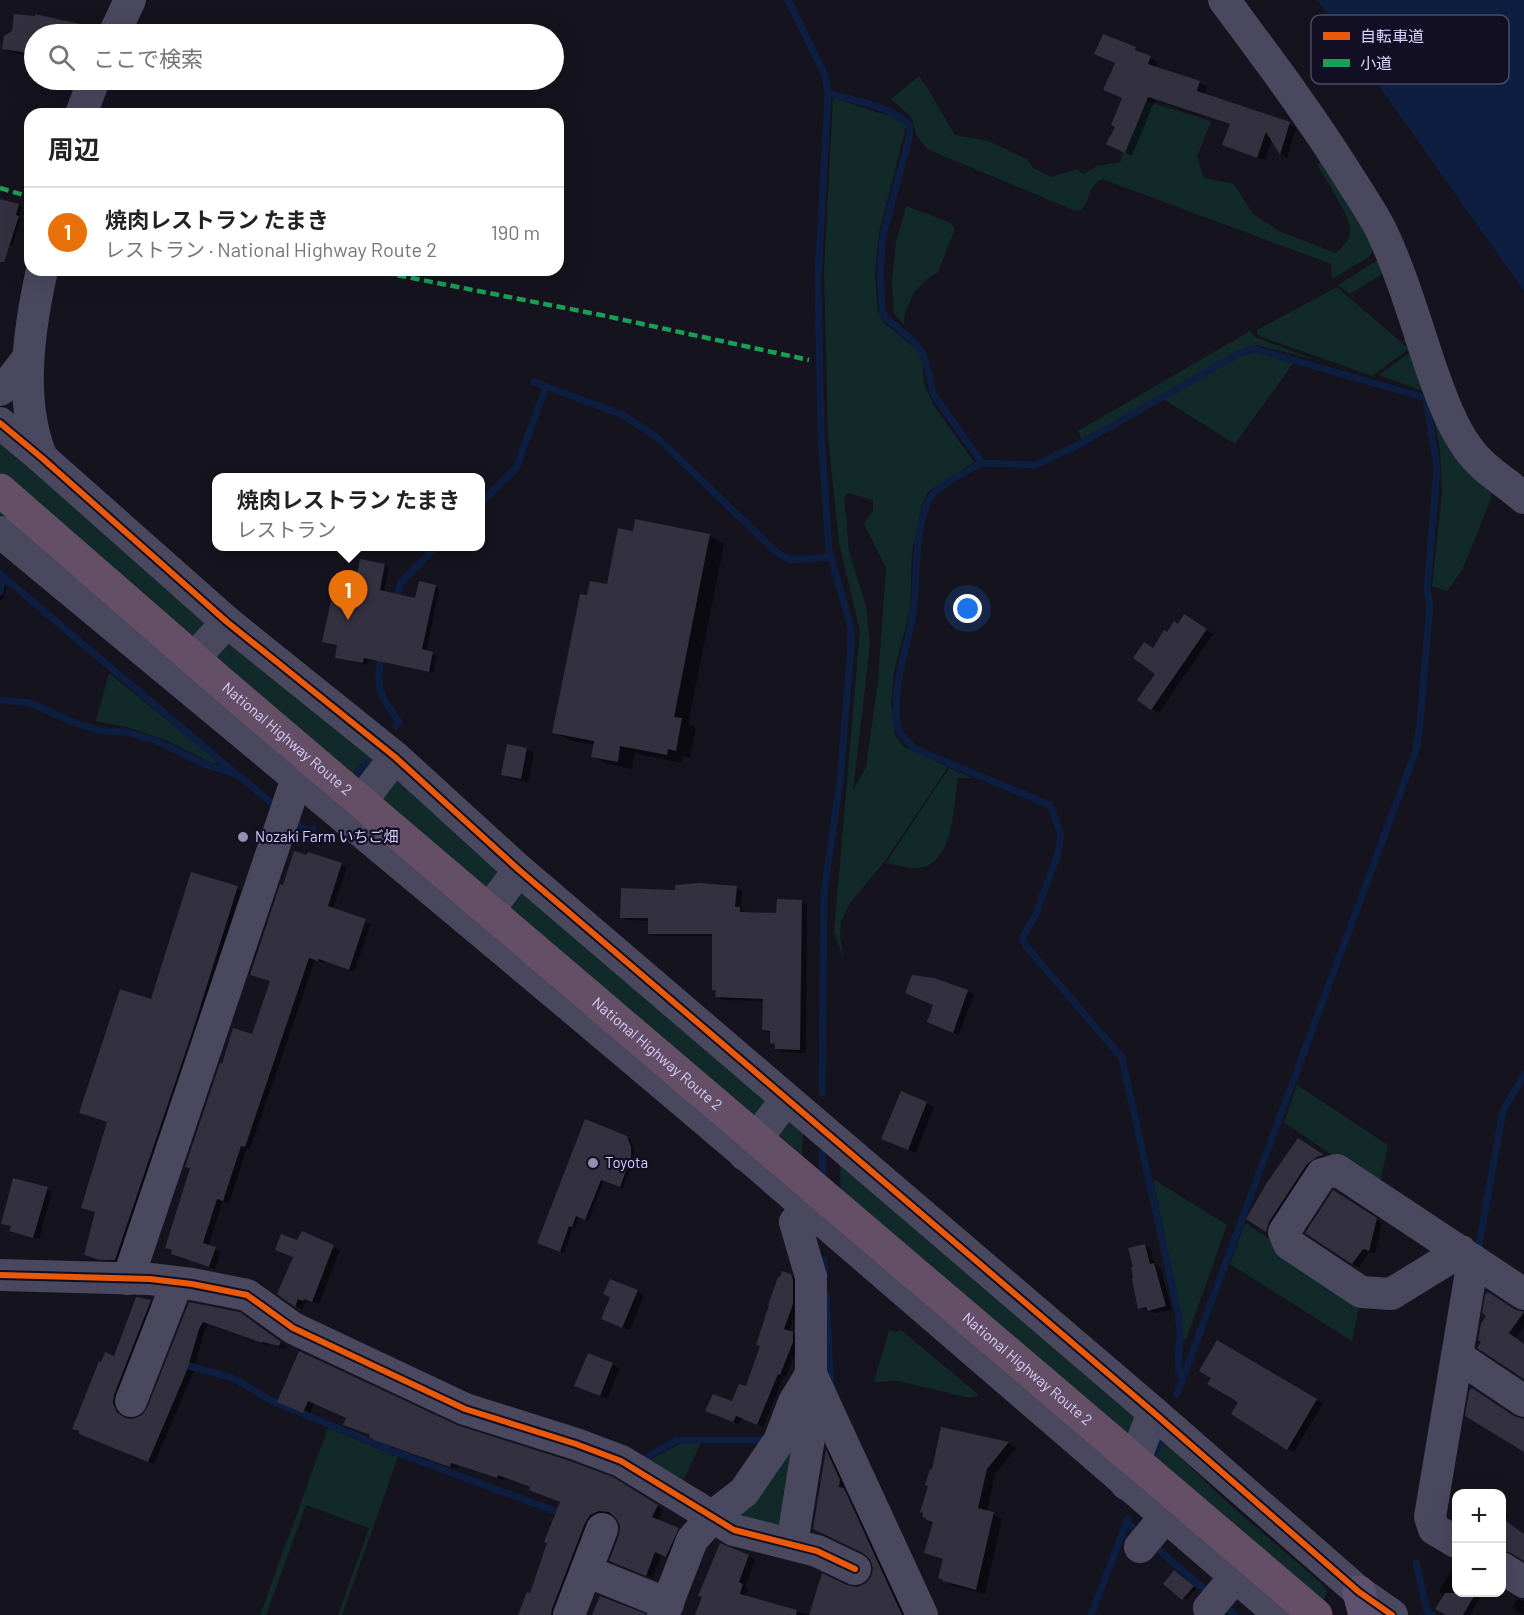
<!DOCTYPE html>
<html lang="ja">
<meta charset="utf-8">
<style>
:root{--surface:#fff;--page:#f2f2f2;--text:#222;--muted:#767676;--line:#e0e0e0;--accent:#1a73e8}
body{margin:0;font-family:Barlow,"Noto Sans JP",sans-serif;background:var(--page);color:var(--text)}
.controls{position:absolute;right:18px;bottom:18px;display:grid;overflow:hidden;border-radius:12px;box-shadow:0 6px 24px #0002}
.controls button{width:54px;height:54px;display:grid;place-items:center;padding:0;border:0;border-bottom:2px solid var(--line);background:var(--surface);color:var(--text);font:30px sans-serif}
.you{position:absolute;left:968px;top:609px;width:21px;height:21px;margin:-15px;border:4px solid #fff;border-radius:50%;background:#1a73e8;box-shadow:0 0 0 9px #1a73e833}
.badge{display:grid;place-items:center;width:39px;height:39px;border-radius:50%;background:var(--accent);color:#fff;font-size:20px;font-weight:700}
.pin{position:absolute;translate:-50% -50px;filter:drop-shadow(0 2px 3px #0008)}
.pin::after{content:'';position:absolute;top:32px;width:21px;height:18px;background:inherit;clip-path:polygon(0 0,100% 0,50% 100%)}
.popup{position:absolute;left:212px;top:473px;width:273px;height:78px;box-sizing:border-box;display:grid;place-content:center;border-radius:12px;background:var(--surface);filter:drop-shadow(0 2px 4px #0005);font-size:20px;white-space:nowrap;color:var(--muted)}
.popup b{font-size:22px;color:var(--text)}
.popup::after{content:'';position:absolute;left:50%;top:100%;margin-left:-12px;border:12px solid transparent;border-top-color:var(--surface)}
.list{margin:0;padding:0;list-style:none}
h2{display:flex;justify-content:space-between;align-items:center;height:78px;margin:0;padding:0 24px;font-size:26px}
h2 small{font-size:20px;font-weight:400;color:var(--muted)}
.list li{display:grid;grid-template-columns:39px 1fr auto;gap:18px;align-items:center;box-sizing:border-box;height:90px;padding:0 24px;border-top:2px solid var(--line)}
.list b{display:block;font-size:22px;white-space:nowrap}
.list p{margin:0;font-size:20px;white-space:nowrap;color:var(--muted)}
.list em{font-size:20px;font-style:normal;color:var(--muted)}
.icon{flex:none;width:33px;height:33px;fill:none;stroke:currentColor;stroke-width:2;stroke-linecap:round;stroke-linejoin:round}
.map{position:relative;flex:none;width:1524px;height:1615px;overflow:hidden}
.search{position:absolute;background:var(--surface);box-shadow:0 6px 24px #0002;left:24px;top:24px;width:540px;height:66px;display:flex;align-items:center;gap:15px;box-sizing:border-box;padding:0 21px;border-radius:33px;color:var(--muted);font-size:22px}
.panel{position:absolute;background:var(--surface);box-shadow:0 6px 24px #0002;left:24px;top:108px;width:540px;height:168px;border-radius:18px}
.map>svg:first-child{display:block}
.green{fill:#12292a;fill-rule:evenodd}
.water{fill:#0d1e41}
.shadow{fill:#0007}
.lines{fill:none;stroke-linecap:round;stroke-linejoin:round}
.stream{stroke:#0d1e41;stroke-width:7}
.building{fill:#333040}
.minor{stroke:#49485f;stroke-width:32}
.major{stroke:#5e5170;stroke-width:33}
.highway-bridge{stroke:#654f67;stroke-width:33}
.quiet{stroke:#1a9f57;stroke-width:4.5;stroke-dasharray:9 4.5;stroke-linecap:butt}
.cycleway-casing{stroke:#120e23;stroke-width:10}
.cycleway{stroke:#e8590c;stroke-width:6}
.poi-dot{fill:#938eb0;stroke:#120e23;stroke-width:2}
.labels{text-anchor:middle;stroke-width:4.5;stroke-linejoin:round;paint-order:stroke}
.street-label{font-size:15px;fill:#d7d0fe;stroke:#120e23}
.poi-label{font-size:15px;fill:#d7d0fe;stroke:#120e23;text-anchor:start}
.key{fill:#120e23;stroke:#4d4865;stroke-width:1.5}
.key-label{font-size:16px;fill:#d7d0fe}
</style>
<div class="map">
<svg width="1524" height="1615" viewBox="0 0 1524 1615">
<rect width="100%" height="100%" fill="#15131e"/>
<!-- green -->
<g class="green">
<path d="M919,76L925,84L955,135L988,141L1027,159L1033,168L1051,177L1077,169L1083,174L1097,166L1120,162L1143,100L1211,121L1197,157L1204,178L1234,184L1253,214L1281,232L1336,253C1341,248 1349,241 1350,234C1353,218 1325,179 1317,165L1322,160L1378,243L1369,257L1332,279L1331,264L1102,179C1087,187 1091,201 1080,211L1071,209L927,149L917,136L911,117L891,99Z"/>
<path d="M833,98L896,118L906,126L879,233L875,271L877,307L883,322L916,349L922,361L924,384L934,406L974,462L928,492L922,504L912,551L910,610L894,671L891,704L895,735L904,747L948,767L885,861L850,903L841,921L840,938L844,959L834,932L860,631L839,543L828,437L824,271ZM848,493L873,500V511L864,524L886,568L878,681L866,767L853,791L870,644L866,606L849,551L844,497Z"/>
<polygon points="906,206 951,223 955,229 938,272 928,278 914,292 905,312 904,325 894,314 892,283 896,242"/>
<polygon points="1378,260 1390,269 1350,294 1338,285"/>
<polygon points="1337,287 1409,349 1372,376 1257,335 1257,330"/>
<polygon points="1250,331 1255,337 1315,360 1257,345 1239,350 1082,441 1078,431"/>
<polygon points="1414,334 1492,487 1491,499 1462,570 1447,591 1432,586 1442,494 1440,449 1428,393 1379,375 1412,351 1403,340"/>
<polygon points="1256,351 1294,362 1235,444 1163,399 1240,356"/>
<polygon points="0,437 211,616 178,664 0,518"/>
<polygon points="229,638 381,759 343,810 195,680"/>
<polygon points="109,673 217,761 216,765 166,740 127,727 96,721"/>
<path d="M949,768L973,778H958C953,806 954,865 918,868C908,869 896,864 886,863Z"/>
<polygon points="389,771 503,866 487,888 373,791"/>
<polygon points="516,887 773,1097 755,1118 503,903"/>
<polygon points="1297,1085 1388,1145 1379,1188 1284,1122"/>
<polygon points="788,1115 1140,1410 1129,1435 841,1190 840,1165 803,1134 802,1155 774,1131"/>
<polygon points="1153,1179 1227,1225 1186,1340 1182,1339 1183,1327"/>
<polygon points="1245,1223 1361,1298 1352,1341 1230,1264"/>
<polygon points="889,1330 897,1332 901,1330 979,1395 970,1398 898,1381 874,1382"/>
<polygon points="328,1428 398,1457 342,1615 338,1615 369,1528 306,1505 266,1615 260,1615"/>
<polygon points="681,1443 701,1443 681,1485 640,1465"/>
<polygon points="1163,1443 1168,1446 1228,1503 1322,1584 1327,1591 1326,1596 1322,1601 1156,1457"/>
<polygon points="781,1450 797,1455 791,1521 775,1529 732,1513"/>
</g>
<!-- water -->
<polygon class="water" points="1317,0 1524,0 1524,291 1333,21"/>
<!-- shadow -->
<g class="shadow">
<polygon points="81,28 78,34 34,34 34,56 10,52 3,48 5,36"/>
<polygon points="1135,49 1158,62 1155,68 1207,86 1204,95 1289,124 1296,128 1287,158 1281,154 1272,139 1265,160 1231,149 1224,145 1231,125 1155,100 1132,156 1116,148 1116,126"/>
<polygon points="0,200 22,207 19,218 21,219 12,246 0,242"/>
<polygon points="634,533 709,535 724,544 688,724 696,728 690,758 683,756 681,763 635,753 632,769 607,764 593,756 595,745 569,740 554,732 589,597 608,586"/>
<polygon points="385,565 389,568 384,593 416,600 435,586 439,589 426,652 437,656 433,673 368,659 367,665 341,659 336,657 339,645 324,641 357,582"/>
<polygon points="0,581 6,587 3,600 0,600"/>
<polygon points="1192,620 1213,634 1159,713 1152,709 1157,673 1154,649 1168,633"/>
<polygon points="508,745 527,749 534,753 528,782 510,778 503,774"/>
<polygon points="309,854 347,867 333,910 371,924 354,972 325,961 324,963 315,960 250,1149 247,1148 229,1203 223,1201 208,1246 221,1252 215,1269 178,1257 172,1254 173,1251 167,1247 253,1035 272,981 284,887"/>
<polygon points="192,873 241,890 195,1035 119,1261 105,1261 85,1255 96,1214 108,1122 84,1115 152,1001"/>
<polygon points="736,888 742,891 741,909 746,912 778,914 801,902 807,905 806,1053 782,1052 776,1049 776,1045 771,1042 771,1033 763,1030 765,1001 723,1000 717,996 717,992 713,990 714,936 656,936 650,933 650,921 628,920 622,917 677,892"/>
<polygon points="968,991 974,994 959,1035 929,1022 935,1005 906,993"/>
<polygon points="902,1093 934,1107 916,1153 890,1142"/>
<polygon points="626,1137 630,1139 634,1149 634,1159 623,1188 604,1181 588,1221 579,1217 575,1228 573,1227 564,1253 541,1244"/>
<polygon points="1298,1140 1328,1158 1272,1233 1248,1219"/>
<polygon points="47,1189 52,1192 39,1239 16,1233 11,1230 12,1227 2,1223"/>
<polygon points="1340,1195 1382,1223 1375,1253 1369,1252 1359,1267 1307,1233"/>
<polygon points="302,1233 340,1250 319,1304 311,1301 310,1303 305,1302 302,1310 278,1294 294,1257"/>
<polygon points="1145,1246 1151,1249 1155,1265 1160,1268 1172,1309 1155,1313 1140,1308"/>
<polygon points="791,1276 797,1279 798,1307 789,1332 798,1337 798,1346 786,1377 784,1376 763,1427 742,1418 739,1424 713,1414 732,1403 747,1387"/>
<polygon points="637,1291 644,1295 630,1330 610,1323"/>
<polygon points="137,1298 156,1305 119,1407 122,1417 126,1420 133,1420 143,1417 149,1409 190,1303 246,1317 286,1346 285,1349 269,1344 268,1346 209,1324 204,1332 193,1373 154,1464 86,1437 74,1428 115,1358"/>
<polygon points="1515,1311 1524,1313 1524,1326 1515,1339 1524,1344 1524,1378 1479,1347"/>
<polygon points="1218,1342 1323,1404 1294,1452 1288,1449 1213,1377"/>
<polygon points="300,1353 457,1427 612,1479 663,1509 658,1521 684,1533 673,1559 662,1555 652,1578 617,1564 621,1525 614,1515 606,1514 597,1518 558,1615 520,1615 531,1595 561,1502 532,1488 504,1478 503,1480 458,1466 457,1469 377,1440 371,1436 351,1428 348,1418 314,1404 309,1415 285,1405"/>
<polygon points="589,1355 620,1368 607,1399 576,1386"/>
<polygon points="942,1428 1008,1443 1016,1448 995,1474 987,1512 1002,1519 985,1594 953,1586 939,1577 944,1560 925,1553 934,1523 927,1520 933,1471"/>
<polygon points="827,1451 832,1454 847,1485 846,1491 850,1493 906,1615 811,1615 847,1587 856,1588 867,1585 873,1577 874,1567 871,1557 866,1553 821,1533"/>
<polygon points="1502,1512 1508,1515 1505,1521 1524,1535 1524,1559 1509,1552 1502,1554"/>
<polygon points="748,1556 755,1560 745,1587 748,1589 737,1615 697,1615"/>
<polygon points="1456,1562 1456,1592 1483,1592 1470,1615 1448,1615 1445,1595 1439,1592"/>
<polygon points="1178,1573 1196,1589 1186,1600 1183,1598"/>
<polygon points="1517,1599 1524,1601 1524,1615 1514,1611 1515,1609 1513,1607"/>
<polygon points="763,1602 811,1615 759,1615"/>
</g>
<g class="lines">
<!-- stream -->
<g class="stream">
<polyline points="788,0 825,75 828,93 818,279 821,434 829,550 846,610 851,628 851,647 840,781 824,892 822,1093"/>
<path d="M828,93C855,101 890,105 910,126L909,138L883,236L880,269L882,309L885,317L915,343L921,351L925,359L934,395L982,463L1036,465L1080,444L1240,353L1255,349L1426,398L1437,468L1427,591L1430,604L1420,722L1416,750L1177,1394"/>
<polyline points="534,382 623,415 658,438 776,552 791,560 831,557"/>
<path d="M982,463C969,470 935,487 929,500C913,535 918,576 913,614C907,650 892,685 897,723C899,735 907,741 915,749L1050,805L1061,834L1058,854L1035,916L1022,938L1026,946L1122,1058L1178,1313L1180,1331L1178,1369L1183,1378"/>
<polyline points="480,504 516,468 546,387"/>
<polyline points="0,574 234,772"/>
<polyline points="0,592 3,577"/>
<polyline points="396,600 401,582 437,546"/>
<path d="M382,655C374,688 381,696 399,722L396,726"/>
<polyline points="0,700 30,703 72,722 101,731 126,732 154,740 207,765 238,775 278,808"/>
<polyline points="350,782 366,763"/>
<polyline points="292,819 308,832 313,828"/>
<polyline points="822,1153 823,1181"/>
<polyline points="1478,1250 1503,1111 1524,1075"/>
<polyline points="824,1260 825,1275"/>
<polyline points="826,1295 831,1389"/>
<polyline points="189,1366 233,1378 272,1401 398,1453 563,1514"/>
<polyline points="637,1458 642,1460 677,1440 768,1440"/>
<polyline points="1150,1464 1159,1442"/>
<polyline points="1126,1522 1140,1534"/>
<polyline points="1153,1545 1210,1594"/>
<polyline points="1416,1563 1427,1611 1432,1615"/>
<polyline points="1223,1605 1235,1615"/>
<polyline points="1091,1615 1128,1519"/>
</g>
</g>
<!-- building -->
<g class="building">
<polygon points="14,14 35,16 35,14 94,27 93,34 34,34 34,54 2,49 4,36 12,31"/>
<polygon points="1103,34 1136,47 1135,50 1151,56 1148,64 1200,81 1197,91 1290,122 1280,155 1266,132 1257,158 1222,145 1230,124 1148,97 1125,153 1106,144 1115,127 1111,125 1122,98 1103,90 1115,63 1094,54"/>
<polygon points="0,199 19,204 16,215 19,216 4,262 0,262"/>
<polygon points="635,519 710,534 674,717 682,718 676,751 668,749 667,755 620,746 618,762 591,757 594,741 552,733 580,594 587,595 590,581 607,584 618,528 633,531"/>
<polygon points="360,559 385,564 380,590 415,598 419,581 436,585 422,649 433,652 429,672 364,658 363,663 335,658 337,645 322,642 336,577 356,580"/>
<polygon points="1184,614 1207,629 1151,710 1137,700 1155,674 1133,658 1144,642 1153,648 1164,630 1167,632 1174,621 1178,624"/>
<polygon points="507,744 527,748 521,779 501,775"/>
<polygon points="294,851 307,855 308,852 342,863 328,906 366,919 349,970 319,959 318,961 309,958 245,1147 241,1146 223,1201 217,1199 203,1243 216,1247 209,1267 171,1254 172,1250 165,1248 190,1168 185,1167 220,1063 222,1064 233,1028 252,1034 270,981 250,975 280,884 283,885"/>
<polygon points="191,872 238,886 192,1033 115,1260 100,1260 84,1255 95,1212 81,1208 107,1122 79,1113 120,989 151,999"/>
<polygon points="699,883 737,886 735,907 740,907 740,912 776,913 777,899 802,900 800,1050 775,1049 775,1044 770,1043 770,1031 762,1030 763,999 715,997 716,991 712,990 712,934 648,934 648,918 620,918 621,888 675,890 675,885"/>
<polygon points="912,975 934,978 968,990 953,1033 927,1022 933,1005 905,993"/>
<polygon points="901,1091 927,1102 908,1150 881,1139"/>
<polygon points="585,1119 627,1136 631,1147 631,1157 620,1187 601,1180 585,1220 576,1216 572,1227 569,1226 560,1252 537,1243"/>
<polygon points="1298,1138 1324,1155 1317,1157 1307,1164 1269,1222 1266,1232 1246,1219 1266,1184"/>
<polygon points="13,1178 48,1187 33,1238 9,1231 11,1226 1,1224"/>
<polygon points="1333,1190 1377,1218 1369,1251 1363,1249 1352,1264 1305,1233"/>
<polygon points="302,1231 334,1245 312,1302 304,1299 303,1301 298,1299 295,1307 277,1294 293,1257 275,1250 281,1234 297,1240"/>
<polygon points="1145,1244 1150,1264 1154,1263 1166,1306 1148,1311 1146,1307 1138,1309 1132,1279 1133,1279 1131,1267 1133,1267 1128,1248"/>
<polygon points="782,1271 791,1274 793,1280 793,1304 784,1329 793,1332 793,1342 780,1375 778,1374 757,1425 736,1416 733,1422 705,1411 713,1394 732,1401 739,1384 746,1386 760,1346 756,1345 769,1305 768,1305 778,1277 780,1277"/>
<polygon points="610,1279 638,1290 622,1328 601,1319 610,1297 603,1294"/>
<polygon points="1488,1292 1514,1309 1524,1312 1509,1333 1524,1344 1524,1379 1477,1348 1481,1342 1478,1340 1481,1324 1486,1316 1482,1313 1485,1295"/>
<polygon points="136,1297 151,1300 114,1395 113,1403 117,1412 125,1418 133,1419 142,1415 147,1408 189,1302 240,1312 281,1342 279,1346 263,1342 262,1343 203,1322 199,1329 187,1370 148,1462 79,1434 79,1431 72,1429 99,1361 101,1362 105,1352 114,1356"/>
<polygon points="1217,1340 1317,1399 1287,1450 1231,1414 1238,1402 1207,1384 1211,1378 1199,1371"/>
<polygon points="299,1351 457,1425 570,1461 613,1477 658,1505 652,1517 679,1528 666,1557 655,1552 646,1576 609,1561 619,1535 620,1526 616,1518 609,1512 599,1511 590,1515 585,1523 552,1609 551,1615 518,1615 527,1592 530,1593 547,1543 544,1542 560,1502 529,1490 530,1487 498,1475 497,1478 451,1463 450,1467 374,1440 369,1437 370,1435 343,1425 346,1418 308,1401 303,1413 277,1402"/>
<polygon points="588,1353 613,1363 600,1396 574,1386"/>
<polygon points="1472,1388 1514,1416 1524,1419 1524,1452 1465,1416 1469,1391"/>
<polygon points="941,1427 1009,1442 987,1469 978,1508 994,1512 976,1590 943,1581 943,1580 938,1578 943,1559 924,1553 933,1522 926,1520 926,1518 922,1517 923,1513 920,1512 928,1486 925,1485 930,1469 932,1469"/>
<polygon points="826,1449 840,1480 839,1487 844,1488 902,1615 809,1615 822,1573 847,1585 857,1587 866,1583 871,1577 873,1568 870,1559 863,1553 813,1529"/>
<polygon points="1502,1518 1524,1534 1524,1561 1511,1553 1502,1550"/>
<polygon points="720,1543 749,1555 739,1582 743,1584 740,1594 797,1610 796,1615 695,1615 702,1597 698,1596"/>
<polygon points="1174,1570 1194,1586 1182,1600 1163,1584"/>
<polygon points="1445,1593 1476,1593 1463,1615 1446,1615 1435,1609"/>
<polygon points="600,1596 646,1614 645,1615 592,1615"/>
</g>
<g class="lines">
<!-- minor -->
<g class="minor">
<path d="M1224,0C1268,59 1313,119 1352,182C1362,198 1374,215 1382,232C1402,275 1415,320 1430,365C1440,393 1450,423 1467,447C1482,469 1505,481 1524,498"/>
<polyline points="114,34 130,0"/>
<polyline points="81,114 94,80"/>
<path d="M42,270C29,329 18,401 42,458"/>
<polyline points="0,390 8,384 28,358"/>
<polyline points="0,423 42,458 227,622 395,757 519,870 1153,1412 1359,1592 1392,1615"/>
<path d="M0,532C249,738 498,944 744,1153C923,1307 1101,1462 1280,1615"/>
<polyline points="177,677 227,622"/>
<polyline points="347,820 395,757"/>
<polyline points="476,927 519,870"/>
<polyline points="745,1155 786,1099"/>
<polyline points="1461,1251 1391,1294 1361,1292 1289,1244 1284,1232 1322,1174 1337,1170 1524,1294"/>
<polyline points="0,1275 150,1279 192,1284 247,1295 293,1328 465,1409 576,1444 621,1461 734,1530 817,1551 855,1569"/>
<polyline points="128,1279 297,778"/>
<polyline points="1457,1356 1524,1401"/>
<polyline points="811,1374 922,1615"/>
<polyline points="131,1401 177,1283"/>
<polyline points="1126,1484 1153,1412"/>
<polyline points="1456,1542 1434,1529 1430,1517 1473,1260"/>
<polyline points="792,1544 813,1413 818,1392"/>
<polyline points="1140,1547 1165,1517"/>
<polyline points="1502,1568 1524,1582"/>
<polyline points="586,1571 668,1604"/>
<polyline points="1209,1608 1235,1577"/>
<polyline points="569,1615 602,1529"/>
<polyline points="663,1615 692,1540 713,1516 744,1492 779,1441 794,1402 811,1374 811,1277 795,1222 807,1208"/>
</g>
<!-- major -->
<polyline class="major" points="1359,1592 1365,1615"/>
<!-- highway-bridge -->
<path class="highway-bridge" id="s1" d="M0,490L218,680L1316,1615"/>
<!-- quiet -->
<g class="quiet">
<polyline points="0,188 30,197"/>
<polyline points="371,270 601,315 809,360"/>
</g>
<!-- cycleway casing -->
<g class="cycleway-casing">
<g id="cycleway">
<polyline points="0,423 42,458 227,622 395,757 519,870 1153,1412 1359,1592 1392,1615"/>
<polyline points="0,1275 150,1279 192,1284 247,1295 293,1328 465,1409 576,1444 621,1461 734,1530 817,1551 855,1569"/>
</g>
</g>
<!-- cycleway -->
<use href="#cycleway" class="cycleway"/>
</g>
<!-- markers -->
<g class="poi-dot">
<circle cx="243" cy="837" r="6"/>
<circle cx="593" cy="1163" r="6"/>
</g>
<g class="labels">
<!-- street labels -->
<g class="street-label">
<text dy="5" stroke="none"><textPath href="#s1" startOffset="380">National Highway Route 2</textPath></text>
<text dy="5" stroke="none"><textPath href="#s1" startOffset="866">National Highway Route 2</textPath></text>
<text dy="5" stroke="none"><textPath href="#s1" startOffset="1352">National Highway Route 2</textPath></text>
</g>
<!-- poi labels -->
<g class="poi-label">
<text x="255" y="842">Nozaki Farm いちご畑</text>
<text x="605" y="1168">Toyota</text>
</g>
</g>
<!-- legend -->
<rect x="1311" y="15" width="198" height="69" rx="9" class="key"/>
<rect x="1323" y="32" width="27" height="8" fill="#e8590c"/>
<rect x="1323" y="59" width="27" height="8" fill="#1a9f57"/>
<g class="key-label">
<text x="1360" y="42">自転車道</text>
<text x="1360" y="69">小道</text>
</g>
</svg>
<div class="controls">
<button>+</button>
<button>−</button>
</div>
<div class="you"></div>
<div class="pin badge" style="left:348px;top:620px;background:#e8710a">1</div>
<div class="popup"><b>焼肉レストラン たまき</b>レストラン</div>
<div class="search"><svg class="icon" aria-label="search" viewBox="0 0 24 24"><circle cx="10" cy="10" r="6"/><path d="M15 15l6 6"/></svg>ここで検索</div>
<section class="panel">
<h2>周辺<small></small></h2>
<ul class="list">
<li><span class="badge" style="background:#e8710a">1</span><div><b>焼肉レストラン たまき</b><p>レストラン · National Highway Route 2</p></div><em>190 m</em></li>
</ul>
</section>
</div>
